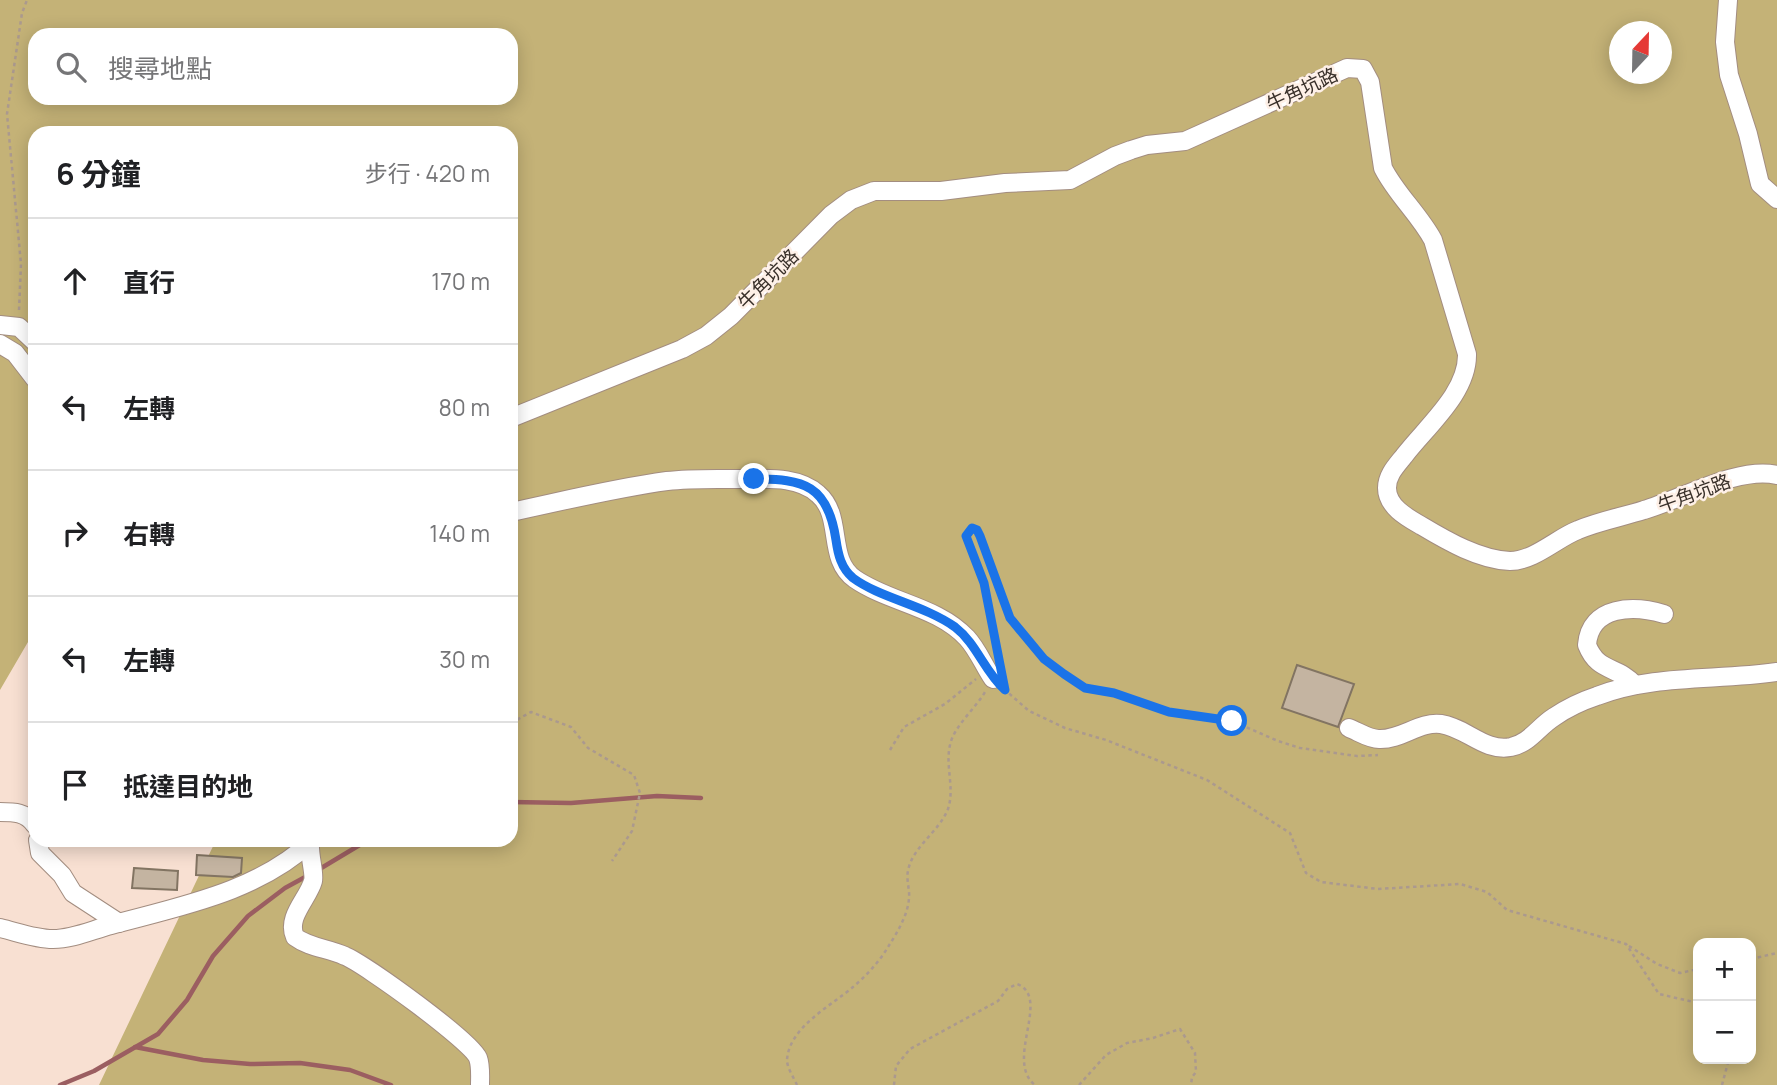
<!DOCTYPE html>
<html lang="zh-TW">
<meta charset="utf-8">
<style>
:root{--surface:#fff;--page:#f6f6f6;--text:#202124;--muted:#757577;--line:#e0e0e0}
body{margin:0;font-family:Manrope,"Noto Sans TC",sans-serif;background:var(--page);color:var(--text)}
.controls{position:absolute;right:21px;bottom:21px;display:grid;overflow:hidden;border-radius:14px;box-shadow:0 4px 18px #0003}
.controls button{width:63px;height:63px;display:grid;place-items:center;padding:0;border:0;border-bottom:2px solid var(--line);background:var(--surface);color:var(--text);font:35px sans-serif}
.compass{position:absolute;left:1609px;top:21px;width:63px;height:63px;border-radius:50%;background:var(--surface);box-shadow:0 4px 18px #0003;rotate:22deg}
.stop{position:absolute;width:21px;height:21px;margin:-16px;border:5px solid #1a73e8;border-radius:50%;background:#fff}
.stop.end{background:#1a73e8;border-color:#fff;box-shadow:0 2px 7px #0008}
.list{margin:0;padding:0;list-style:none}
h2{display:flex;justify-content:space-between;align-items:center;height:91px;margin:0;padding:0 28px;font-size:30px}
h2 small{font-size:23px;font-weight:400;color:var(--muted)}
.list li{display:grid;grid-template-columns:46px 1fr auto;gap:21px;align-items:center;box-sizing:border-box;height:126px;padding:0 28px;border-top:2px solid var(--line)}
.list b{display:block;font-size:26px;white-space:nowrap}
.list em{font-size:23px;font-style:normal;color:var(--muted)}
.icon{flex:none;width:38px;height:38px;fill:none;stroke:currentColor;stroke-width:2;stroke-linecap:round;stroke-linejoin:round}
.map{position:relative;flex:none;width:1777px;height:1085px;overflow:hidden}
.search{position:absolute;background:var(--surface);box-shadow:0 4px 18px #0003;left:28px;top:28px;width:490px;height:77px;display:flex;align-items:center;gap:18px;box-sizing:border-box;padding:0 24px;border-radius:21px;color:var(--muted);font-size:26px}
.panel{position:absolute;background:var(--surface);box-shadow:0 4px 18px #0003;left:28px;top:126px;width:490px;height:721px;border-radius:21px}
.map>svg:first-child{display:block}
.green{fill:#c4b277;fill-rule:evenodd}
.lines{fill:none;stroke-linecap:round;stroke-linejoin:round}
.stream{stroke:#9b5e61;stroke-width:4.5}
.building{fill:#c4b4a1;stroke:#827462;stroke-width:2}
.minor-casing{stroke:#a38d80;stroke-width:20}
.path{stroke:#ab998e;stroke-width:2.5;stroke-dasharray:3.5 3.5;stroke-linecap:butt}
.minor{stroke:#fff;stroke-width:18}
.route{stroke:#1a73e8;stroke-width:9}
.labels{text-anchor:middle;stroke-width:5;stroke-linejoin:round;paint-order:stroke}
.street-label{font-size:19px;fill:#39302a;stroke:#fef0e7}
</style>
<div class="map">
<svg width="1777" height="1085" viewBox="0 0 1777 1085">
<rect width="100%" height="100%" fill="#f8e0d2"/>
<!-- green -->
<path class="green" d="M0,0H1777V1085H99L216,840H511V133H35V630L0,690ZM1620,32H1662V74H1620ZM35,35H511V98H35ZM1698,943H1751V1059H1698Z"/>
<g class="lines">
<!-- stream -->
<g class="stream">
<polyline points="511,802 571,803 657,796 701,798"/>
<polyline points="318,870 368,840"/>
<polyline points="135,1047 203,1060 250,1064 300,1063 350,1070 391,1085"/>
<polyline points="60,1085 94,1071 158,1034 187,1000 213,956 248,916 285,888 307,876"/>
</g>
</g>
<!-- building -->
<g class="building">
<polygon points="1297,665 1354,684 1338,727 1282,708"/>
<polygon points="197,855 242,858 241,873 233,877 196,875"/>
<polygon points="134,868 178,871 177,890 132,888"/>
</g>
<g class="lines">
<!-- minor casing -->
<g class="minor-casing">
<g id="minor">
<polyline points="1728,0 1725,42 1729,75 1748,134 1760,184 1777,199"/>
<polyline points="0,325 19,327 35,342"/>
<polyline points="0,344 15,353 35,379"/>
<path d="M511,418L682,349L706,336L731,316L831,215L851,200L874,191H941L1005,183L1070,180L1115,156L1131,150L1147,145L1185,141L1347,68L1363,69L1370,82L1383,168C1396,194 1419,214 1433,240L1467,354C1468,393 1426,427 1404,456C1396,466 1387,475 1387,488C1387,507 1408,518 1422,526C1447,541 1480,560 1510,561C1534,561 1557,538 1578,530C1599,521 1622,517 1644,510C1682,499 1738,466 1777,475"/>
<path d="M511,512C563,501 615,488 667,481C692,478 717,479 742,479C767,479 798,476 818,494C844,516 826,559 855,579C890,603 937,606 967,638C978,650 984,666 993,679"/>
<path d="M1635,685C1617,665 1598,673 1587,645C1590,605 1634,605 1664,614"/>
<path d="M1349,728C1359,732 1369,739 1379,739C1401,740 1420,721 1441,724C1467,728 1484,752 1511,747C1530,743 1538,727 1554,717C1567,708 1582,701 1597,696C1654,674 1717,681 1777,672"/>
<path d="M0,812C14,812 26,812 35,825"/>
<polyline points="38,840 40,853 62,875 73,893 119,923"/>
<path d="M310,843C309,855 315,874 313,881C308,899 286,917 295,937C310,948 328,948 345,956C365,964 471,1041 478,1058C481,1066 480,1077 480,1085"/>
<path d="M0,928C17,932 35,939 53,939C73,939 92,930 111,925C181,906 258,892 313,840"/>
</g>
</g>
<!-- path -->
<g class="path">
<polyline points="19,310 21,264 7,114 22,13 27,0"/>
<polyline points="998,655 984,583 966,536 972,528 977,530 980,535 1010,618 1044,659 1085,688 1114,693 1169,712 1232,721 1278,741 1300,748 1357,756 1378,755"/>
<polyline points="1004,689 1029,711 1065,728 1106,740 1207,780 1290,833 1306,873 1321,882 1378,889 1460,884 1487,892 1507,910 1626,944 1659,994 1698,1003"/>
<polyline points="511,723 531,712 571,727 588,748 634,775 640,793 632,831 612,861"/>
<polyline points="890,750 904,727 945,704 976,679"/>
<polyline points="1629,946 1657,964 1680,973 1698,969"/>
<polyline points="1751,959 1777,953"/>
<path d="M797,1085C794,1078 787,1068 787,1060C789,1027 831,1006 853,987C867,975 879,962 888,947C897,933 908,915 909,898C910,890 906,880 908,871C912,847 939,832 948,809C955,788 945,766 950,745C954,726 975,709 985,692"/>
<path d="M894,1085L896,1066L910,1049L998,1001L1007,989L1017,984C1052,997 1004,1061 1035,1085"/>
<polyline points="1079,1085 1106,1055 1127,1043 1153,1038 1180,1029 1195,1053 1196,1072 1192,1077 1191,1085"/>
<polyline points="1722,1085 1729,1059"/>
</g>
<!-- minor -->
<use href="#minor" class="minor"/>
</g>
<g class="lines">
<!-- route -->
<path class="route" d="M754,479C804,479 828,485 836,540C838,554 841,568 853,578C880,598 924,605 955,627C977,644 984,671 1005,690L984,583L966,536L972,528L977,530L980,536L1010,618L1044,659L1064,674L1085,688L1114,693L1169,712L1232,721"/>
</g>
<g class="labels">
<!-- street labels -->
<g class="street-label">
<text transform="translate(1302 89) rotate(-25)" y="7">牛角坑路</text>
<text transform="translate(768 279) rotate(-45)" y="7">牛角坑路</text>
<text transform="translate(1694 493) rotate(-20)" y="7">牛角坑路</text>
</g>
</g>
</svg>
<div class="controls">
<button>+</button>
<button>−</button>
</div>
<svg class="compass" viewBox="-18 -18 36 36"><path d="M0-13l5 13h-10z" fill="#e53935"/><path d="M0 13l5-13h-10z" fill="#757577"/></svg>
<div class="stop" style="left:1232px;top:721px"></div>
<div class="stop end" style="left:754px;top:479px"></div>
<div class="search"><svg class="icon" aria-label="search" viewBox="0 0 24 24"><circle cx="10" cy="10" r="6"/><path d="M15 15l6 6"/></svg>搜尋地點</div>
<section class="panel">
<h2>6 分鐘<small>步行 · 420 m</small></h2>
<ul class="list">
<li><svg class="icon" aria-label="ahead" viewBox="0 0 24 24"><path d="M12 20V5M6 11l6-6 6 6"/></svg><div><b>直行</b></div><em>170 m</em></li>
<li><svg class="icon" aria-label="left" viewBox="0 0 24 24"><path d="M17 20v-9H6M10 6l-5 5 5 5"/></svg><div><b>左轉</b></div><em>80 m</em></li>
<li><svg class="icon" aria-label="right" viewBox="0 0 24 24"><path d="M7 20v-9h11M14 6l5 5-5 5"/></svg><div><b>右轉</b></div><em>140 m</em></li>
<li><svg class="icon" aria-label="left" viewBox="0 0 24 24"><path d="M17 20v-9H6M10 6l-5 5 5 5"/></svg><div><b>左轉</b></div><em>30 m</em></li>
<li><svg class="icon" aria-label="arrive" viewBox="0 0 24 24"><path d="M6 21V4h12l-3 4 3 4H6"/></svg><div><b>抵達目的地</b></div></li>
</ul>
</section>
</div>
